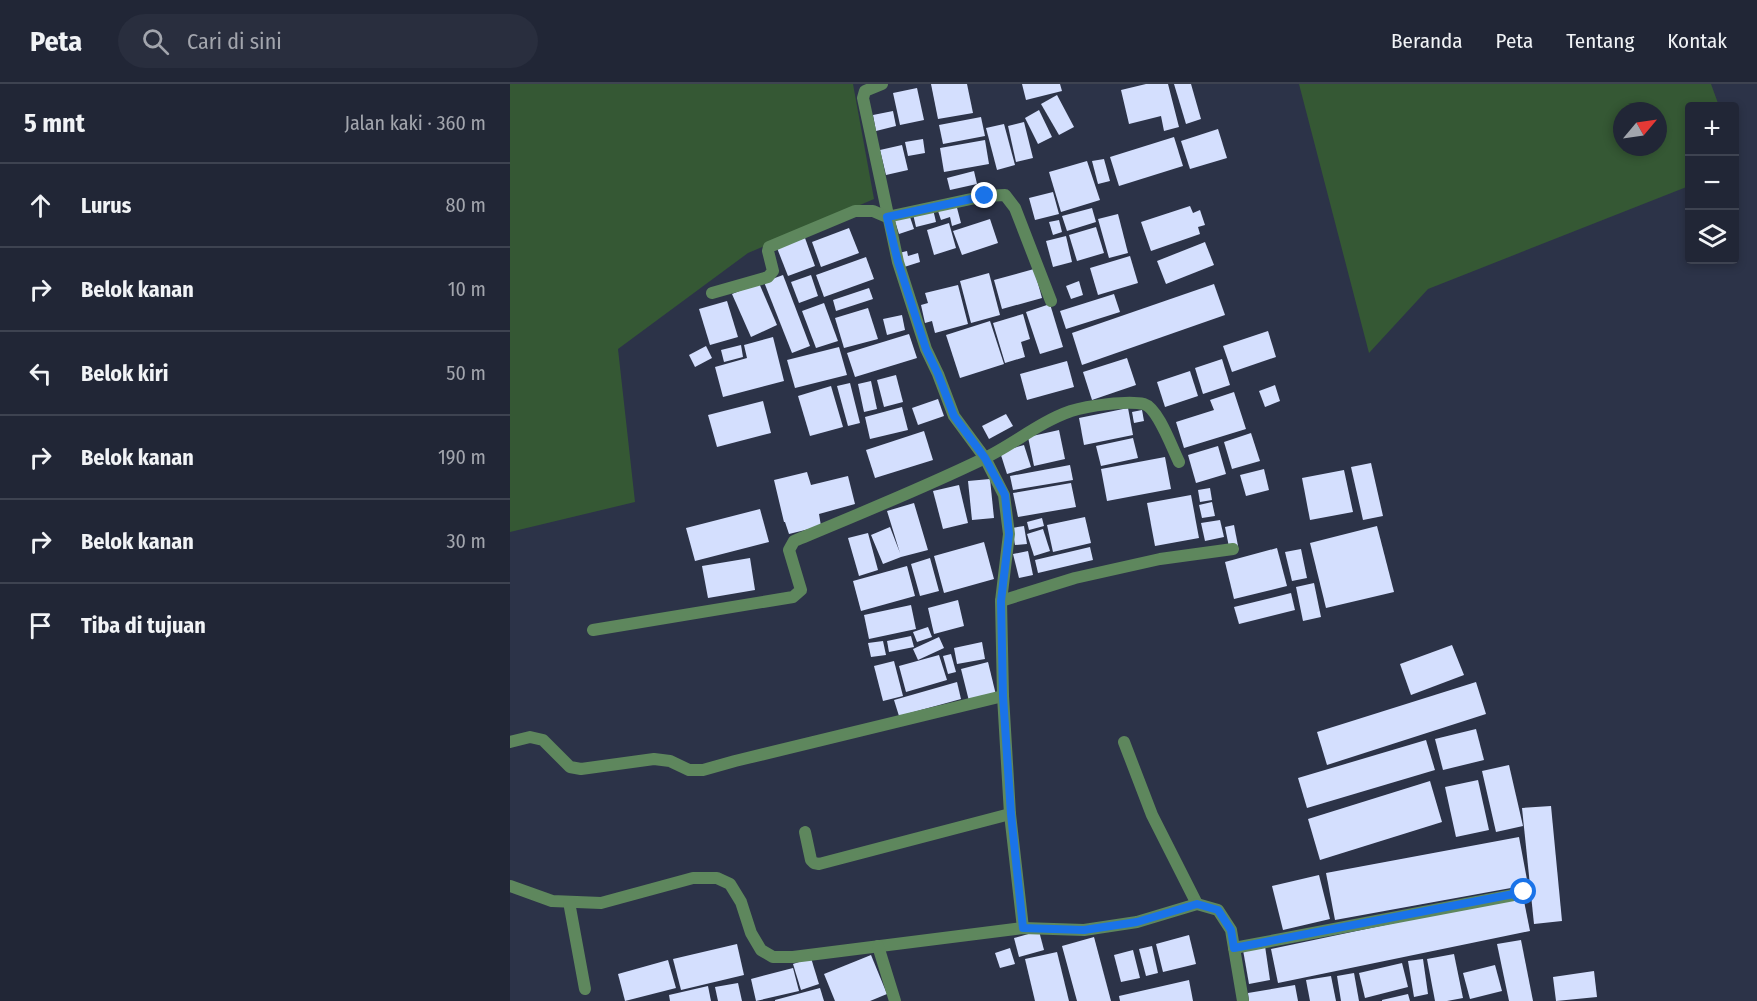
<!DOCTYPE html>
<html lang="id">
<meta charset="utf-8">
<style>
:root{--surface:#212636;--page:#292e3e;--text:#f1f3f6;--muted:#a2a5ad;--line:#3e4351}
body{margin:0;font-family:"Fira Sans Condensed",sans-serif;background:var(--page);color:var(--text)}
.controls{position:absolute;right:18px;top:18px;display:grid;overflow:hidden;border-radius:6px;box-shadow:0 3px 9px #0003}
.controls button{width:54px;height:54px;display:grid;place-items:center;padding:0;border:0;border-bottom:2px solid var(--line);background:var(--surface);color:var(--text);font:30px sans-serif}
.compass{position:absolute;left:1103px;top:18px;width:54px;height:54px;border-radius:50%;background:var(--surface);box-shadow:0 3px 9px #0003;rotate:61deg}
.stop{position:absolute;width:18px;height:18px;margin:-14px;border:4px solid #1a73e8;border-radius:50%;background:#fff}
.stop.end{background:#1a73e8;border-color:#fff;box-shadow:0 2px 6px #0008}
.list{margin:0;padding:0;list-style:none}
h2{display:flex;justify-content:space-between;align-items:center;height:78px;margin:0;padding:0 24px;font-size:26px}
h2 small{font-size:20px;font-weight:400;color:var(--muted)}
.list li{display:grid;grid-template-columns:39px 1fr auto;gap:18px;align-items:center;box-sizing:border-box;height:84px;padding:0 24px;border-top:2px solid var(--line)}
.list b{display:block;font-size:22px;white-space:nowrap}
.list em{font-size:20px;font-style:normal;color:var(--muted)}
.icon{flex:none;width:33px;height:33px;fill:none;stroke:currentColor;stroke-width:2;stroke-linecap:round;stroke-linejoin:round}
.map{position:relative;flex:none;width:1247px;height:917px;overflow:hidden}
header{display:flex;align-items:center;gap:36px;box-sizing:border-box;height:84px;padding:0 30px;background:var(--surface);border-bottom:2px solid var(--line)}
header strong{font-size:28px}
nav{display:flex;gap:33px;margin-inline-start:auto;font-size:21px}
.search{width:420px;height:54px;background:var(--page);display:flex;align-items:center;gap:15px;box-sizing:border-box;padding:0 21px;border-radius:33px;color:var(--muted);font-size:22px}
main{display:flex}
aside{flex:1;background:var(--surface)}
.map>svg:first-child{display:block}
.green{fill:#355834;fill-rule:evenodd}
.building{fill:#d4dffe}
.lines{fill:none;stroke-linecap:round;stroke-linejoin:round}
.street{stroke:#5e875d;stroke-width:12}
.route{stroke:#1a73e8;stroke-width:8}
</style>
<header>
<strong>Peta</strong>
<div class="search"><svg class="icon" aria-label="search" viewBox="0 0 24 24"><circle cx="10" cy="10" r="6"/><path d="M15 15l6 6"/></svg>Cari di sini</div>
<nav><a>Beranda</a><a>Peta</a><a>Tentang</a><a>Kontak</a></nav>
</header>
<main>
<aside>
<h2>5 mnt<small>Jalan kaki · 360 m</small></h2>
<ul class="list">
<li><svg class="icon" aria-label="ahead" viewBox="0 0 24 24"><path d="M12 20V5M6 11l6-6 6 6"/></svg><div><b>Lurus</b></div><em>80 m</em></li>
<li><svg class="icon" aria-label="right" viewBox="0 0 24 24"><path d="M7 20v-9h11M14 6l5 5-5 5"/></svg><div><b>Belok kanan</b></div><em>10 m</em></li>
<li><svg class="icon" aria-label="left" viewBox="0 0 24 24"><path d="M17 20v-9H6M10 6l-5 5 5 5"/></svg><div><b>Belok kiri</b></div><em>50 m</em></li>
<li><svg class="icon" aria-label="right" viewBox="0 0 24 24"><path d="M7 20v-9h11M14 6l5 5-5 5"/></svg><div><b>Belok kanan</b></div><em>190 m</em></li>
<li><svg class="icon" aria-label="right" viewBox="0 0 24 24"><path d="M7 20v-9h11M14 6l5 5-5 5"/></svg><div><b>Belok kanan</b></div><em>30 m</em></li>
<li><svg class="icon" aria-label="arrive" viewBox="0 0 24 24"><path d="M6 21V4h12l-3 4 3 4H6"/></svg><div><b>Tiba di tujuan</b></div></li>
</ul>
</aside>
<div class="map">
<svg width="1247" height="917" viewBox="0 0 1247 917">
<rect width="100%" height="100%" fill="#2c3348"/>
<!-- green -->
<g class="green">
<polygon points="0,0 343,0 364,115 238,169 108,265 125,418 0,448"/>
<path d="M789,0H1201L1209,22H1180L1179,102L918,205L859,269ZM1112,27H1148V63H1112Z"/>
</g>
<!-- building -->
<g class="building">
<polygon points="421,0 457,0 463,29 428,35"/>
<polygon points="512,0 550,0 552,7 516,16"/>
<polygon points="636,0 658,0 669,43 654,47 651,32 619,40 611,6"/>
<polygon points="664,0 681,0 691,35 676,40"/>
<polygon points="407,4 414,36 390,41 383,9"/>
<polygon points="547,11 564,43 549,51 531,20"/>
<polygon points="529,26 542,53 528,60 515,34"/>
<polygon points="383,27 386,42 366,47 363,31"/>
<polygon points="471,33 475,52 433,60 429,41"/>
<polygon points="514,38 523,74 506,78 498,42"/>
<polygon points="494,40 505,81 487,86 476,44"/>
<polygon points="708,45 717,74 680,85 671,57"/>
<polygon points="664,53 673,82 609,102 600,73"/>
<polygon points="413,55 415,69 398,72 395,58"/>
<polygon points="475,56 479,80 434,88 430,64"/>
<polygon points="392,61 398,86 376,91 370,66"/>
<polygon points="594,75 600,97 588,100 582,77"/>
<polygon points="577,77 590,116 551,128 539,88"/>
<polygon points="464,87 467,100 440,106 437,94"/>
<polygon points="543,108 549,130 525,136 519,114"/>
<polygon points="446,120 451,139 442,142 440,133 431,136 428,127"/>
<polygon points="680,122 683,129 690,126 695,141 688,143 690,150 641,167 631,138"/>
<polygon points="582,124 586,138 557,147 552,132"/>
<polygon points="423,125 426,138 406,143 403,130"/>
<polygon points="399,130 404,145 389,150 384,134"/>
<polygon points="608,130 618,169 599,174 588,135"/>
<polygon points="480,135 488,159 452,171 443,147"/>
<polygon points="549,136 552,148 543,151 539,138"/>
<polygon points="439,139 446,164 424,171 417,146"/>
<polygon points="586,143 594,169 567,177 559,151"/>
<polygon points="339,144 349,169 311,183 302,158"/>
<polygon points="556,152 562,178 543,183 536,157"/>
<polygon points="295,154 305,182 278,192 267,164"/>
<polygon points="695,158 704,181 656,200 647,177"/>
<polygon points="397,167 398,172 408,169 410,178 391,184 389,169"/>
<polygon points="620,172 628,199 588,211 580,184"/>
<polygon points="356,173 364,195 314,213 306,191"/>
<polygon points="524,185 532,214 492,225 484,196"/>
<polygon points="479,189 490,231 461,239 450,197"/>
<polygon points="273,191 300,262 282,269 254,198"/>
<polygon points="301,191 308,212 289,219 281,198"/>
<polygon points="569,197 573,211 561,215 556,202"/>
<polygon points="249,199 267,241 241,253 222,210"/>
<polygon points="704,200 715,231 572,281 562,249"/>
<polygon points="448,201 458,240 425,249 422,237 415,239 411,221 418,219 415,209"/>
<polygon points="359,204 363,215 326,227 323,216"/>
<polygon points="604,210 610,228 556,245 550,227"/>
<polygon points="217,217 228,253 200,261 189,225"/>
<polygon points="314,219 328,257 306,264 292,227"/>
<polygon points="540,220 553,263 530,270 516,228"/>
<polygon points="358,224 368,255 334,264 325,234"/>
<polygon points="513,230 520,255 511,258 515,273 495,279 483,239"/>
<polygon points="392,231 395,246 377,251 373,235"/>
<polygon points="480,237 494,280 450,294 436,251"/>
<polygon points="758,247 766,273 722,288 713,262"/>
<polygon points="399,250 407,274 345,293 337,269"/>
<polygon points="263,253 274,297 213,313 205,283 237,274 234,261"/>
<polygon points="231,261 233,273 214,278 211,266"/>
<polygon points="196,262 202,274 185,283 179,271"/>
<polygon points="329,263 337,291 285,304 277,276"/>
<polygon points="617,274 626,301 582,316 573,288"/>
<polygon points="712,275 720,301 693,310 685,284"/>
<polygon points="557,277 564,303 517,316 510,290"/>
<polygon points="680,287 688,312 655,323 647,298"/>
<polygon points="386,291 393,318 374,323 367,296"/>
<polygon points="361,297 367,325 354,328 348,300"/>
<polygon points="340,299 350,339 338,342 327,302"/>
<polygon points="765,301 770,317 755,323 749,307"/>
<polygon points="321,302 333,343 300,352 288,312"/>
<polygon points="724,308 736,345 674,364 666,338 704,326 700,316"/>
<polygon points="428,315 434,332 408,341 402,324"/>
<polygon points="253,317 261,349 207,363 198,331"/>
<polygon points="392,323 398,346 360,355 355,333"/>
<polygon points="618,324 623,351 574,361 569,334"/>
<polygon points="632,326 634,337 624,339 622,328"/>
<polygon points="496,330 503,342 479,355 472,342"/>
<polygon points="549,346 555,375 524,382 518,353"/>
<polygon points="414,347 423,376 365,394 356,366"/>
<polygon points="741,349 750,377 722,385 714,358"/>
<polygon points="623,354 628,374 591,382 586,362"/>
<polygon points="514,361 521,383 497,390 490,368"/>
<polygon points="708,362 716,390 686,399 678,371"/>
<polygon points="655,373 661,405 597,417 591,385"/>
<polygon points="861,379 873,432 853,436 841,383"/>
<polygon points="560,381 563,396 503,406 500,392"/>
<polygon points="754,385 759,406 736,412 730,391"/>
<polygon points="834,386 843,428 800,436 792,394"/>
<polygon points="297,388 301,401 338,392 345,420 309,430 311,442 279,450 275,438 274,438 264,396"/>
<polygon points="480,395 484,434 462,436 458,397"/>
<polygon points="561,399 566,423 508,433 503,409"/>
<polygon points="449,401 458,439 433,445 423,407"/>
<polygon points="700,404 702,416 690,418 688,406"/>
<polygon points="681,411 689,454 645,462 637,419"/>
<polygon points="702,418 705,432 692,434 689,421"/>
<polygon points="404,419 418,466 391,473 373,480 361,451 380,443 390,469 377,427"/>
<polygon points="250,425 259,458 185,477 176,444"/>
<polygon points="575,433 581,459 543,468 537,441"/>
<polygon points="532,434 534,442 519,446 517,438"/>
<polygon points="710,436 714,453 695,457 691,439"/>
<polygon points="724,441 728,462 719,463 715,443"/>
<polygon points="514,442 517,460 505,461 502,444"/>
<polygon points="867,442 884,508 816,524 800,459"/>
<polygon points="533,445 540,467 524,472 517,450"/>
<polygon points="358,449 368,486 349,492 338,454"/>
<polygon points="474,458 484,495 434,509 424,472"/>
<polygon points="580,463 583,476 528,489 525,476"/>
<polygon points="767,464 777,502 724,515 715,478"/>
<polygon points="791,465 797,494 782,497 775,468"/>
<polygon points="518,467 523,491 509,494 503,470"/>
<polygon points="240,474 245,506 198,514 192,482"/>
<polygon points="420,474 429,507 410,512 401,480"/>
<polygon points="397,482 405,512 351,527 343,497"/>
<polygon points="804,499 811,533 793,537 786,503"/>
<polygon points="781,509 785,526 729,540 724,523"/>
<polygon points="448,516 454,542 424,550 418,524"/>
<polygon points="401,521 406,545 359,555 354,531"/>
<polygon points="418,543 422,553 407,558 403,548"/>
<polygon points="401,552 404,563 379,568 377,557"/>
<polygon points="429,553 434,564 408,576 403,565"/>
<polygon points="373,557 376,571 361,573 358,559"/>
<polygon points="472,558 475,575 447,580 444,564"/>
<polygon points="942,561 954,591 901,611 890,580"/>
<polygon points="441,570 446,588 438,590 433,572"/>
<polygon points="429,571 437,596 396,608 389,582"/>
<polygon points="384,577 393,612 373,617 364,582"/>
<polygon points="478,578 486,611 459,617 451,585"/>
<polygon points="447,598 451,615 389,632 384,616"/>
<polygon points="966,598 976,630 817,681 807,648"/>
<polygon points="966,645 974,676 933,686 925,655"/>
<polygon points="916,656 925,686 797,724 788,694"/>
<polygon points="999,681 1013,742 986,748 972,687"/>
<polygon points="968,696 979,746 946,753 935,703"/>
<polygon points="920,697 932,738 810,776 798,735"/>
<polygon points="1041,722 1052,837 1024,840 1012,724"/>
<polygon points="1009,753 1018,801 825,836 816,789"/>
<polygon points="809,791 820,835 773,846 762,802"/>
<polygon points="1013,812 1020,847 768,899 761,865"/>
<polygon points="529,847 534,866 509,873 504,854"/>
<polygon points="679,851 686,880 653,888 646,860"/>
<polygon points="584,853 601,917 567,917 552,862"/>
<polygon points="1011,856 1023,917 999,917 987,860"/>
<polygon points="227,860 234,891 171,906 163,875"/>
<polygon points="642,862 648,889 636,892 629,865"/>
<polygon points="755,862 760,896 739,900 733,866"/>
<polygon points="500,864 505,880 490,884 485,869"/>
<polygon points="623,866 630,894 611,898 604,871"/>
<polygon points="547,868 559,917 525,917 515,875"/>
<polygon points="944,870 953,914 937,917 925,917 917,875"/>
<polygon points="361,871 377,910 360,917 325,917 314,890"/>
<polygon points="301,874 309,900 291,906 283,880"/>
<polygon points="913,875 918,910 904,913 898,877"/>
<polygon points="158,876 166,904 115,917 108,890"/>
<polygon points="892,879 898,903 855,914 849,889"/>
<polygon points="985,881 992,907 960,915 953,889"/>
<polygon points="283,884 289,907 246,917 241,895"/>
<polygon points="1084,887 1087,913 1046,917 1043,893"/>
<polygon points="844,889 849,917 831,917 827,892"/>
<polygon points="821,892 826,917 800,917 796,896"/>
<polygon points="679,896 683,917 610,917 609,912"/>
<polygon points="228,899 232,917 208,917 205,903"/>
<polygon points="785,901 788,917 739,917 738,909"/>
<polygon points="198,902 201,917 160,917 159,911"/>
<polygon points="310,904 314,917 265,917 265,916"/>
<polygon points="898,910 900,917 872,917 872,916"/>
</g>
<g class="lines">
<!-- street -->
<g class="street">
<polyline points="372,0 355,7 353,14 388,178 416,265 428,290 444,332 475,374 494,411 499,450 491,517 493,612 500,730 513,844"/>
<polyline points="202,209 258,193 263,187 258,167 259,163 345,127 363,127 377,133 475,112 495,111 505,124 541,217"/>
<polyline points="491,517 565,494 650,475 723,465"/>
<path d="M83,546L283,513L291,506L279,466L284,457C347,431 411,405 473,375C503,361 529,338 561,327C577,322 618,316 634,320C648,324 662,364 669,378"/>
<polyline points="0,658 20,653 33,656 60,683 71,685 144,675 160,677 179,686 193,686 225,677 493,612"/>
<polyline points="614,658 642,731 687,820"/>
<polyline points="295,748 301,776 304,779 309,780 500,730"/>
<polyline points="0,802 42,817 91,819 183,794 207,794 220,800 231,818 241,849 251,866 263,873 283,873 513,844 574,846 627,838 687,820 708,826 721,846 733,917"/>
<polyline points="59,818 75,905"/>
<polyline points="368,862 385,917"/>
<polyline points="724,864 1014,809"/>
</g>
</g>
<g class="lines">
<!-- route -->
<polyline class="route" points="475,112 377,133 388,178 416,265 428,290 444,332 475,374 495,411 499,450 491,517 493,612 501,730 513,844 574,846 627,838 687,820 708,826 721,846 724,864 1014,808"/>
</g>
</svg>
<div class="controls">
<button>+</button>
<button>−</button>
<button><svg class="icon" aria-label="layers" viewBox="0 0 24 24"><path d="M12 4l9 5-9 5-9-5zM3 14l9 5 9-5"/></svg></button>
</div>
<svg class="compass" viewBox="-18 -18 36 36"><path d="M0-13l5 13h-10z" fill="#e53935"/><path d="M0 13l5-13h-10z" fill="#a2a5ad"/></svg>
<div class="stop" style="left:1014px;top:808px"></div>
<div class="stop end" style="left:475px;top:112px"></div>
</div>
</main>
